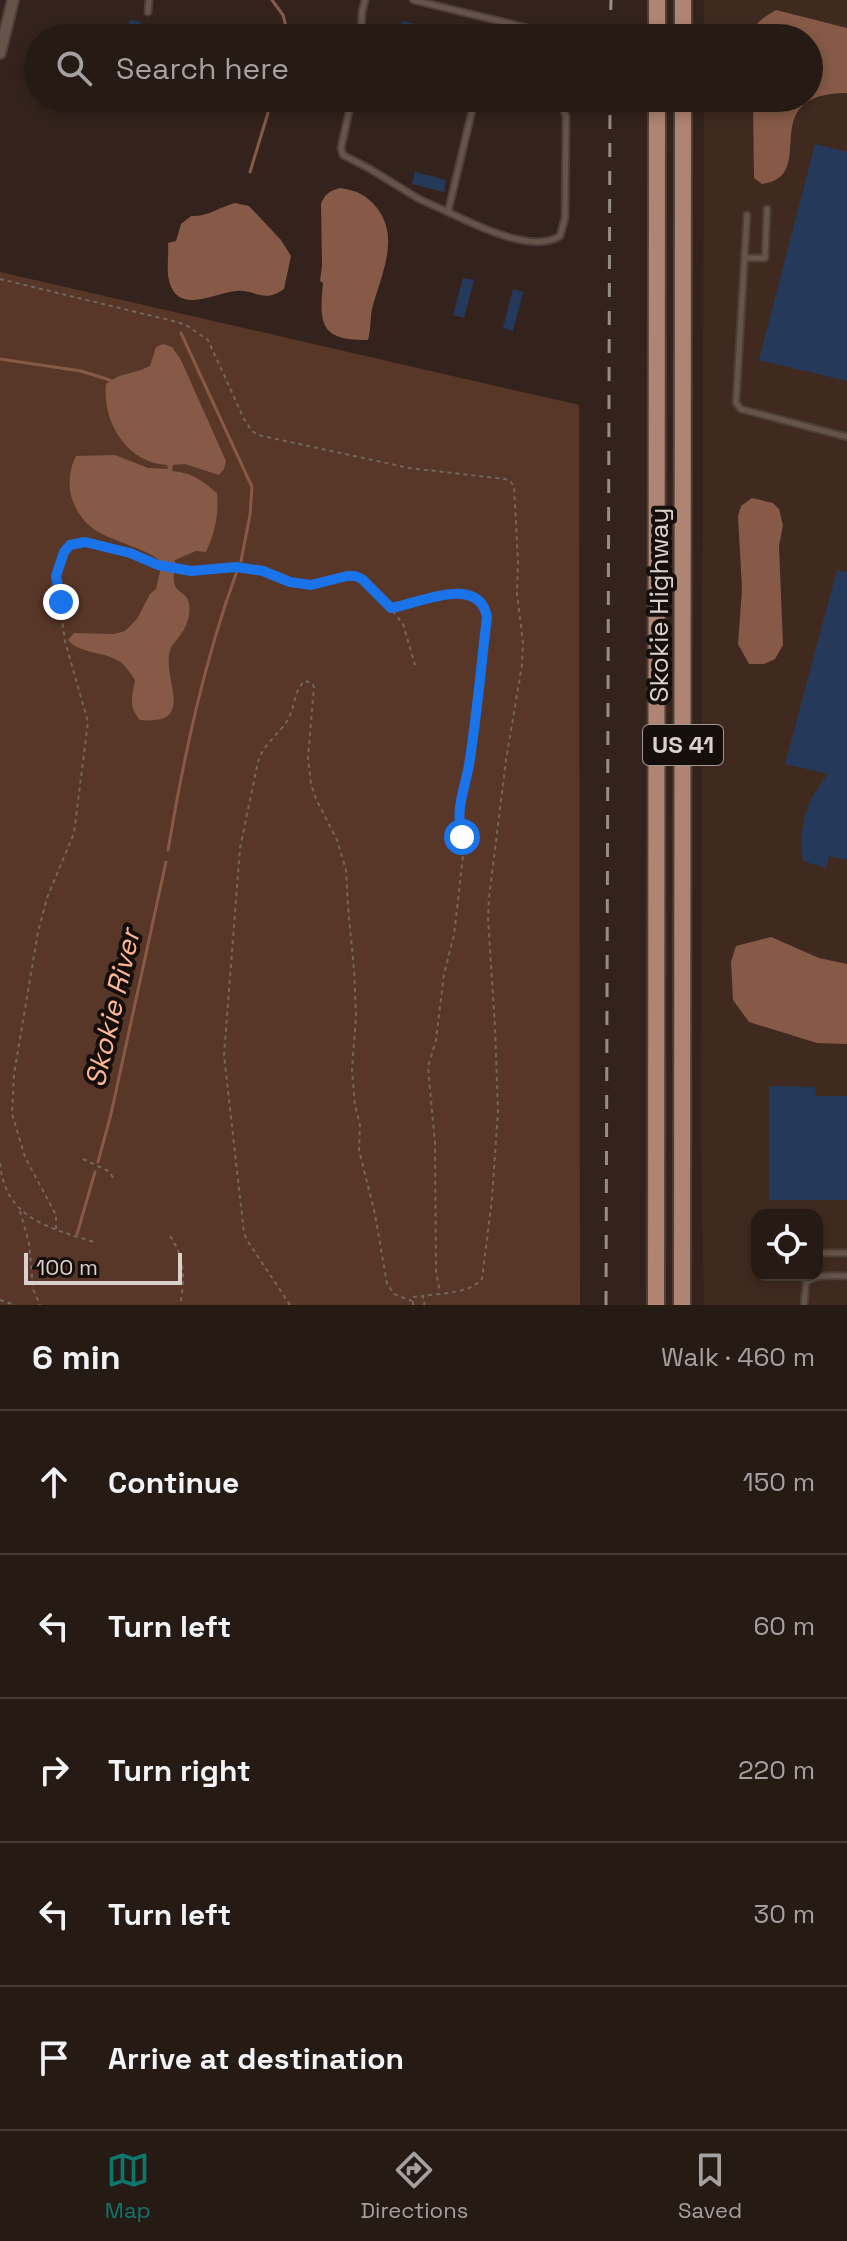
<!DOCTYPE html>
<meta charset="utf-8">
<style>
:root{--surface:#261a15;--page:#2e231e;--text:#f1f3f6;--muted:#a4a1a0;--line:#423834;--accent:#0f766e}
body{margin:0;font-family:"Space Grotesk",sans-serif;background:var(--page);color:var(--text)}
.controls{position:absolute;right:24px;bottom:24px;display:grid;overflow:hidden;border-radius:16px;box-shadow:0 4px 12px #0003}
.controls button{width:72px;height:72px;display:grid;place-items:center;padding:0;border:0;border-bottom:2px solid var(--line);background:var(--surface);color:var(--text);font:40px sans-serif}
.scale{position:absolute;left:24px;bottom:20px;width:158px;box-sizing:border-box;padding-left:8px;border:4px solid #dbd1cc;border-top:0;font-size:22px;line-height:28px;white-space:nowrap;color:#dbd1cc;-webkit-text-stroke:6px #150e0b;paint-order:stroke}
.stop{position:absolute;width:24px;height:24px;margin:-18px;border:6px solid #1a73e8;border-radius:50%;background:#fff}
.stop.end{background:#1a73e8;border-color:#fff;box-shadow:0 2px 8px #0008}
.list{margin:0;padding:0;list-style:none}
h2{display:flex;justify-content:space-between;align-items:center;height:104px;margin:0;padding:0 32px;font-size:34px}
h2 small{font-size:26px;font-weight:400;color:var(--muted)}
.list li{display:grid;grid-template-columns:52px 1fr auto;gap:24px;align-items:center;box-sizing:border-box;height:144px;padding:0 32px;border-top:2px solid var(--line)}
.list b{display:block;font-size:30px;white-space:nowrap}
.list em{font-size:26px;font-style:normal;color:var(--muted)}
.icon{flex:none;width:44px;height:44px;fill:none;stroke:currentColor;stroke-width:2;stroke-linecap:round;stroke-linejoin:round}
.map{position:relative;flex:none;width:847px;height:1305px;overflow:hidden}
.search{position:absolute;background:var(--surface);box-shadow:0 4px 12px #0003;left:24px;right:24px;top:24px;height:88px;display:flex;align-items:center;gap:20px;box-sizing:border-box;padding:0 28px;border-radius:44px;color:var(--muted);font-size:30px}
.sheet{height:824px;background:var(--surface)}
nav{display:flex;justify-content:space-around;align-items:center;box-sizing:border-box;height:112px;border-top:2px solid var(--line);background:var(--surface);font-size:22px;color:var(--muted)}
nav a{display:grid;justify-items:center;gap:4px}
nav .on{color:var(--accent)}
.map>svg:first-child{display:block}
.built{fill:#402a20;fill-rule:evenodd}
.green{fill:#583728}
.water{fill:#865a46}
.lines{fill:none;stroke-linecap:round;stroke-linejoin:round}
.stream{stroke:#865a46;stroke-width:3}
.building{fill:#25395b}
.service-casing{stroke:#4e3f38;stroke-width:9}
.minor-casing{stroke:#4e3f38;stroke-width:14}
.trunk-casing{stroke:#4e3f38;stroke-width:20}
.path{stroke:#73665f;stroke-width:2;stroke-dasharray:4 4;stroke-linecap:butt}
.service{stroke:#66534a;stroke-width:5}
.minor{stroke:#66534a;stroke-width:10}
.trunk{stroke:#b08472;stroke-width:16}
.rail{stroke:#988c86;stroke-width:3;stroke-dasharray:14 14;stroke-linecap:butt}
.route{stroke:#1a73e8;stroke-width:10}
.labels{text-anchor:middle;stroke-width:8;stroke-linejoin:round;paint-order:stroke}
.shield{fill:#150e0b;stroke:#a09692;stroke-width:2}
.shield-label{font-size:24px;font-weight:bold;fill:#dbd1cc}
.street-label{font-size:26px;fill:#dbd1cc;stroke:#150e0b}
.water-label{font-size:28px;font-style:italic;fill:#feb695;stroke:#150e0b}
</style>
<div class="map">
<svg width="847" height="1305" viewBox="0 0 847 1305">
<rect width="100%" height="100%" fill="#33231c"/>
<!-- built -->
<path class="built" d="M704,0H847V1305H704L701,1139L704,98H809V38H704ZM757,1215H817V1275H757Z"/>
<!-- green -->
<polygon class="green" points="0,272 579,405 580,1305 0,1305"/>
<!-- water -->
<g class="water">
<path d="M776,10L847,28V93C751,94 822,176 762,184L754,178L753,98H809V38H752C753,23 764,17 776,10Z"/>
<path d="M340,188C356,190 367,195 377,208C401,239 380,277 372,309C370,319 371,330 368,340C320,341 319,324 323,283L320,281L322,266L321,204C325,194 329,191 340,188Z"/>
<path d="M235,203L249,206L281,240L291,256L284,289C263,304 255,289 236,291C211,294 174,317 168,275C167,264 169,254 168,243L176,241L181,224L191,216C208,217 219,207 235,203Z"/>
<path d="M163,344L172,347L181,360L226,461L224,469L219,475L185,464L173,465L172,471C193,473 201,480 217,493C219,515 215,532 206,552L196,551L175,560C175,568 172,578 175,585C178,594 187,592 189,604C191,616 186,629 178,638C177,640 171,646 171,648C159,676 200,726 140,720C128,706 132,697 135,680C130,673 125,664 117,660C101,651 80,654 68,640L74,633L114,634L125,631L137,619L150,594L156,589L162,563C156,557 149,553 141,550C110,536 85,535 72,499C68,486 69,469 76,456L115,455L148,468L168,469L167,465C127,463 102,422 106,384C118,373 135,374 150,366L156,347Z"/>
<polygon points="752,498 773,503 779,509 783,525 779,546 783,645 775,659 764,664 749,664 738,644 742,589 738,516 741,506"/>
<polygon points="771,937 819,958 847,964 847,1044 817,1043 749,1022 733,1000 731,962 736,946"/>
</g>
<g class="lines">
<!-- stream -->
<g class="stream">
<polyline points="272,0 283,15 289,38"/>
<polyline points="250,172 268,113 270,98"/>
<polyline points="181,333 252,487 250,515 241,561"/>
<polyline points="0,359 81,371 110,380"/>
<path d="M168,850C184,756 204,661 237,571"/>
<polyline points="98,1162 111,1114 166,862"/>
<polyline points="77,1234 95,1172"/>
</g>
</g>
<!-- building -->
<g class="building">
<polygon points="130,20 141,22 137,38 125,38"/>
<polygon points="402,21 455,33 456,30 461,31 464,27 469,26 477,30 502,38 399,38"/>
<polygon points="815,144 847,152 847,381 759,360"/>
<polygon points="415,172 446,180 444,192 412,184"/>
<polygon points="463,278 474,280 464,318 453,315"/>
<polygon points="513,289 523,292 513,331 503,328"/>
<polygon points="837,570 847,572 847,860 829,856 826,868 803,861 801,840 804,819 811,799 828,774 785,764"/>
<polygon points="769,1086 815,1087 816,1096 847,1096 847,1200 769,1200"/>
</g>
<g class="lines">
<!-- service casing -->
<g class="service-casing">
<g id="service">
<polyline points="413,0 544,32"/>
<polyline points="148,12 149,0"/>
<polyline points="361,38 362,12 365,0"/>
<polyline points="352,98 341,148 343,155 370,169 419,199 448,212 475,98"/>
<path d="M448,212C475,225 533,254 560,236L565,218L566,116C562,105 556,101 544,98"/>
<polyline points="747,215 736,403 741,409 847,437"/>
<polyline points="745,258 765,258 767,209"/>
<polyline points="817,1253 847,1253"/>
<path d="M804,1305L806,1283C816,1273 833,1276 847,1276"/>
</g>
</g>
<!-- minor casing -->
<g class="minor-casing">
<polyline id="minor" points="0,53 13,0"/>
</g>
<!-- trunk casing -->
<g class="trunk-casing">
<g id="trunk">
<polyline points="683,0 683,38"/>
<polyline points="657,38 657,0"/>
<polyline points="656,1305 657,98"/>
<polyline points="682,1305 683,98"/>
</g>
</g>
<!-- path -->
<g class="path">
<path d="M0,279L173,321L186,325L208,340L244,419L252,431L258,435L409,468L505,479L510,481L514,486L518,561L517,594L523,643L522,665L506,760L489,898L488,918L495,1027L498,1111L492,1199L482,1279C469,1294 441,1293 422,1296"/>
<path d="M391,608C417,604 480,573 487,617L481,679L469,766L458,811L463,856L454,935L444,974L436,1040L428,1067L435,1144L436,1272L440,1292"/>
<polyline points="83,1159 108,1171 115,1180"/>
<path d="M0,1163C5,1220 51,1228 97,1243"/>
<polyline points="20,1211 29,1243 33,1289 40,1305"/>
<polyline points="56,1229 56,1215 25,1157 12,1114 14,1074 38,932 47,898 74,833 88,722 65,641 56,576 64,552 70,545 85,542 130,553 158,565 191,571 236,567 263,571 290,582 311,585 323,584 347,576 362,579 386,603 403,624 415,665"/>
<path d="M170,1236C185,1257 185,1280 180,1305"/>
<polyline points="0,1300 15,1305"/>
<path d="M290,1305L247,1240L244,1233L224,1055L240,848L258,762C262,746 278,735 287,721C295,708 294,689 305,681L312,683L314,687L308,757L311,784L316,799L337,840L346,870L348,907L354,970L356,1016L352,1070L355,1105L360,1125L359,1150L375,1214L387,1284L394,1294L412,1301"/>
<polyline points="413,1305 413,1297 422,1296 425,1300 424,1305"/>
</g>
<!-- service -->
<use href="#service" class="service"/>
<!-- minor -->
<use href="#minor" class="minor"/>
<!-- trunk -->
<use href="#trunk" class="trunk"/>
<!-- rail -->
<g class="rail">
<polyline points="610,38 611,0"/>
<polyline points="606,1305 610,98"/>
</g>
</g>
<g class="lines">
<!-- route -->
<path class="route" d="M61,602L56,576L64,552L70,545L85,542L130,553L158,565L191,571L236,567L263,571L290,582L311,585L347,576H355L362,579L391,608C417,604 479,573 487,617C481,666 477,715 469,765C464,793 455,807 462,837"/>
</g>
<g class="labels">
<!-- shield labels -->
<rect class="shield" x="643" y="725" width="80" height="40" rx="6"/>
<g class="shield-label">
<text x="683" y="753">US 41</text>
</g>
<!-- street labels -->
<g class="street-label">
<text transform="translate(659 605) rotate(-90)" y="9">Skokie Highway</text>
</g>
<!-- water labels -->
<g class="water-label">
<text transform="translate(112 1008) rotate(-77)" y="10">Skokie River</text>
</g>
</g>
</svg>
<div class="controls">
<button><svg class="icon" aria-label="locate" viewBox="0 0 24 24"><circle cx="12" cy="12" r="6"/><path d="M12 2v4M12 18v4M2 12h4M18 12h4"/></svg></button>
</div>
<div class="scale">100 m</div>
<div class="stop" style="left:462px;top:837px"></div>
<div class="stop end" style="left:61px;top:602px"></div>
<div class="search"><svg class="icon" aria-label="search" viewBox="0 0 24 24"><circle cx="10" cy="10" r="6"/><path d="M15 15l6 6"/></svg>Search here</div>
</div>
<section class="sheet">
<h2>6 min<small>Walk · 460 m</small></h2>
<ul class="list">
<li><svg class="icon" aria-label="ahead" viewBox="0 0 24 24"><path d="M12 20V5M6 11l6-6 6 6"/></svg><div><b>Continue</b></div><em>150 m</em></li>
<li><svg class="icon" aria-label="left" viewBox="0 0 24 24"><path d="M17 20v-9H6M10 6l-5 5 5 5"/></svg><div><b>Turn left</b></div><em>60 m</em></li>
<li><svg class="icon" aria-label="right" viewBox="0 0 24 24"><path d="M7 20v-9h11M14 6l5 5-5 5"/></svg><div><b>Turn right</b></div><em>220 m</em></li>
<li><svg class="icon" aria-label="left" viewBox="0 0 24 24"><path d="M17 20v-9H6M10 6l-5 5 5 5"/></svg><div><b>Turn left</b></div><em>30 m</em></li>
<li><svg class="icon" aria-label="arrive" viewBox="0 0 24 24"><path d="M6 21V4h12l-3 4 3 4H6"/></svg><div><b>Arrive at destination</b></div></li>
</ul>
</section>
<nav>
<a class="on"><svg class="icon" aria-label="map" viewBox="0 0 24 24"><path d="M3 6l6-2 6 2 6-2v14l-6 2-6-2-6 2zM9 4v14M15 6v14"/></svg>Map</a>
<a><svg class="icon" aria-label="directions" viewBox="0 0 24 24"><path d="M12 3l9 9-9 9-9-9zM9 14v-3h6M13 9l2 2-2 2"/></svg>Directions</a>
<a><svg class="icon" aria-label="saved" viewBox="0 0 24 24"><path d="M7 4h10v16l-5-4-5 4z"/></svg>Saved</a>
</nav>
